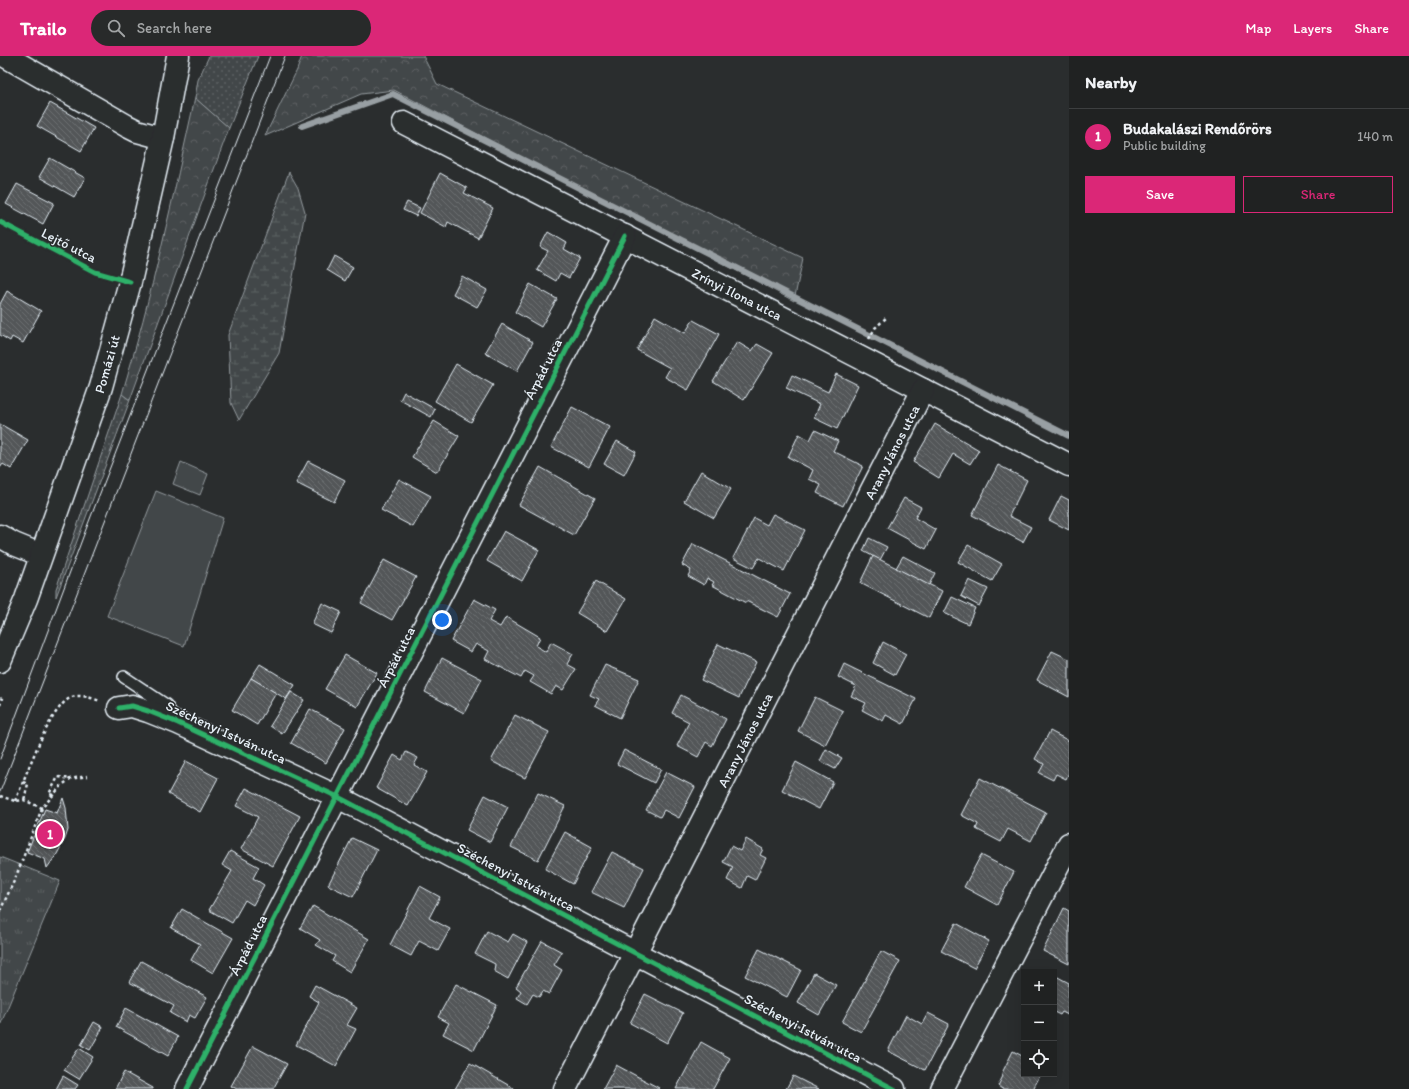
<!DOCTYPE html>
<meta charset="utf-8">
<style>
:root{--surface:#202222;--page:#282a2a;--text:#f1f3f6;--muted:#a2a4a5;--line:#3d3f40;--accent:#db2777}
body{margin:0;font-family:Itim,sans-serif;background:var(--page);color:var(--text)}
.controls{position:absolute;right:12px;bottom:12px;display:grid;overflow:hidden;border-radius:0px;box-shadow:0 4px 16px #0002}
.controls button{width:36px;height:36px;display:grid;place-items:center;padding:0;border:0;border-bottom:1px solid var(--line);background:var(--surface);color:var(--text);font:20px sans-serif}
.you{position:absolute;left:442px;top:564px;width:14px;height:14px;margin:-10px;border:3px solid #fff;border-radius:50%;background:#1a73e8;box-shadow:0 0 0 6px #1a73e833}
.badge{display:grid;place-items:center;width:26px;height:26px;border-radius:50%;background:var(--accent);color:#fff;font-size:13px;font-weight:700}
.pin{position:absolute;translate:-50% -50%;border:2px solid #fff;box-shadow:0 1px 4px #0006}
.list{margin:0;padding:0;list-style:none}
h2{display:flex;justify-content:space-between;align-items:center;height:52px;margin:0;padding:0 16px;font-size:17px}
h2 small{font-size:13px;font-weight:400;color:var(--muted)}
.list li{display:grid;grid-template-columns:26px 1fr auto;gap:12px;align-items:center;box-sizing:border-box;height:56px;padding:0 16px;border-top:1px solid var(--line)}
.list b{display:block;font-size:15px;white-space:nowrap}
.list p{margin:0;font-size:13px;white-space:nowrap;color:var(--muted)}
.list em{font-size:13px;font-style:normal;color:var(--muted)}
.actions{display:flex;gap:8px;padding:12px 16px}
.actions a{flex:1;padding:9px 0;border:1px solid var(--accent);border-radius:0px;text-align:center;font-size:14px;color:var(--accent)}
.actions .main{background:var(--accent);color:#fff}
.icon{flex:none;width:22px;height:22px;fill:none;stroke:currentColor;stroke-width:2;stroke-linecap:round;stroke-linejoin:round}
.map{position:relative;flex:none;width:1069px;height:1033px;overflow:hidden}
header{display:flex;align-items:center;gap:24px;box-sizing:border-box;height:56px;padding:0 20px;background:var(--accent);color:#fff}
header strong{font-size:19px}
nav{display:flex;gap:22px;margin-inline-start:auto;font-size:14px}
.search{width:280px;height:36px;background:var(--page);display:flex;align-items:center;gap:10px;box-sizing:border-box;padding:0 14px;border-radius:22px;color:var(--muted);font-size:15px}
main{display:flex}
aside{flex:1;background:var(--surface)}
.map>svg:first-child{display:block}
.grass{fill:url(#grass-dots);stroke:#959ca0}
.forest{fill:url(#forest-crowns);stroke:#959ca0}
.wetland{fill:url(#wetland-marsh);stroke:#959ca0}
.park{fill:url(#park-tufts);stroke:#959ca0}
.pitch{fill:#424648;stroke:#959ca0}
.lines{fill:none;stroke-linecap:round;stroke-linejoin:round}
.stream{stroke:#989fa3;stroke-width:6}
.building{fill:url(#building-back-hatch);stroke:#e8f1f8}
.service-casing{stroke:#e8f1f8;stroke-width:14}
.minor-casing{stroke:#e8f1f8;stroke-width:25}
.secondary-casing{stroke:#e8f1f8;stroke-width:25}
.path{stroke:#e8f1f8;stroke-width:2.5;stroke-dasharray:3 3;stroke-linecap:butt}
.service{stroke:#2a2d2e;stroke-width:11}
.minor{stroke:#2a2d2e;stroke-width:22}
.secondary{stroke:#2a2d2e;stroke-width:22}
.tram{stroke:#e8f1f8;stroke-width:1}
.cycleway-casing{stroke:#2a2d2e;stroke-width:8}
.cycleway{stroke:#2db169;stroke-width:5}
.labels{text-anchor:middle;stroke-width:3;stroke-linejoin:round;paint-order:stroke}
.street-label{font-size:14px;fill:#e8f1f8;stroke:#2a2d2e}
</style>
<header>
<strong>Trailo</strong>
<div class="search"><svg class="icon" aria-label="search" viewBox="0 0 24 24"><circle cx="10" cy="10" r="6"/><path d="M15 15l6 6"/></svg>Search here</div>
<nav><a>Map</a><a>Layers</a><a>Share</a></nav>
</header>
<main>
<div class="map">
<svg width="1069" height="1033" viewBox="0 0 1069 1033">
<defs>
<pattern id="grass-dots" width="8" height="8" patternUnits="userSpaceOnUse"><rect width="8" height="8" fill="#424648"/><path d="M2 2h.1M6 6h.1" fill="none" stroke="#5d6163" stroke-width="1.8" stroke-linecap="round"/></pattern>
<pattern id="forest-crowns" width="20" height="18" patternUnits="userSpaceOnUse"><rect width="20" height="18" fill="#424648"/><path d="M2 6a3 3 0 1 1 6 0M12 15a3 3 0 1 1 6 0" fill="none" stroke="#5d6163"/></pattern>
<pattern id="wetland-marsh" width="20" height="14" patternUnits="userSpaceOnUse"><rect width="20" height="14" fill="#424648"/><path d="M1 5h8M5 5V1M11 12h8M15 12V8" fill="none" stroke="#5d6163"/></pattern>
<pattern id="park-tufts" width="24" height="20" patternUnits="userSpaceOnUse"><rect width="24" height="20" fill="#424648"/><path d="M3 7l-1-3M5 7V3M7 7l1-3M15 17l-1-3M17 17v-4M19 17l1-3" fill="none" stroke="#5d6163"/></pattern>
<pattern id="building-back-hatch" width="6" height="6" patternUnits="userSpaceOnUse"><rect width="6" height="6" fill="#535759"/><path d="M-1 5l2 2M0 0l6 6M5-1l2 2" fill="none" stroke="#6c7072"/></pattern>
</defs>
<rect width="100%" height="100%" fill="#2a2d2e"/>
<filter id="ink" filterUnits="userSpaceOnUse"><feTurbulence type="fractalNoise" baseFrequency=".025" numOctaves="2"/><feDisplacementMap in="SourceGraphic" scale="8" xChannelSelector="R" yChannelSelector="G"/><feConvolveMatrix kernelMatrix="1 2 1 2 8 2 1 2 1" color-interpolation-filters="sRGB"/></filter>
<g filter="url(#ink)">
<!-- grass -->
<g class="grass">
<polygon points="209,0 258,0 229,72 195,42 198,24"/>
<polygon points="122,338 130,344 56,541 56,533"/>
</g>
<!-- forest -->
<g class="forest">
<polygon points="302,0 423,0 437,28 803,202 794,245 394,34 361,38 265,80 297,14"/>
<path d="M195,42L229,72L130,344L122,338C152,240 173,141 195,42Z"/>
</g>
<!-- wetland -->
<polygon class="wetland" points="289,116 298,132 305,156 279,297 239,364 231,347 228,279"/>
<!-- park -->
<polygon class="park" points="0,801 60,825 0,970"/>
<!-- pitch -->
<g class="pitch">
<polygon points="181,406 208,418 200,439 173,428"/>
<polygon points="156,435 223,462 184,590 107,560"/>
</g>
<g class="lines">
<!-- stream -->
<polyline class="stream" points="302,70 393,38 1069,380"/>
</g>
<!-- building -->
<g class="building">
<polygon points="50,47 94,72 81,95 37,70"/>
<polygon points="50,102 85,122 74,141 39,121"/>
<polygon points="440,117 467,132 464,137 493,152 478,182 448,166 446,171 420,157"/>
<polygon points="17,128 54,147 43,168 6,148"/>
<polygon points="407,146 420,152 416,160 403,154"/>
<polygon points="548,176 567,187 564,193 580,202 569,222 560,217 556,225 537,214 548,195 540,191"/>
<polygon points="334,200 353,211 345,225 327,214"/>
<polygon points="462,220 487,234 477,251 453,238"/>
<polygon points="530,228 557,243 541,271 515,256"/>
<polygon points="7,235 41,255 23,287 12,281 10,285 0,279 0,248"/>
<polygon points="655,260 685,277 693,264 719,278 688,334 665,321 670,312 637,294"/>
<polygon points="502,268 533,286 517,315 485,297"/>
<polygon points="737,286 752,295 757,288 773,297 744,344 713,325"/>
<polygon points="456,308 493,329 471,366 435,345"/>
<polygon points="836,318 858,329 837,373 814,362 820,348 786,332 792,319 828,336"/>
<polygon points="404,336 435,353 431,361 400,344"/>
<polygon points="572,351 610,371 589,411 551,391"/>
<polygon points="434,365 459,380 437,416 412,401"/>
<polygon points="0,368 28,384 11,413 3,408 0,412"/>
<polygon points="935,368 979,394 970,408 953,398 939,422 913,406"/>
<polygon points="815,374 838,385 833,395 863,410 843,450 817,437 821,429 809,423 813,414 788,401 799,378 810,384"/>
<polygon points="617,385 636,396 624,419 604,408"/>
<polygon points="308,405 345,424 334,446 296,427"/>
<polygon points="998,409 1027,424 1009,460 1031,471 1023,486 972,459"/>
<polygon points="540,411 595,442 574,479 519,449"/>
<polygon points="701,415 731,433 714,462 684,445"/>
<polygon points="399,423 431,440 413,471 381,454"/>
<polygon points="1061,440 1069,444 1069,474 1049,464"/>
<polygon points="904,442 921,451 915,462 936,474 926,493 887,472"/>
<polygon points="773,458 805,474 784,515 759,502 753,512 733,502 754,462 767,469"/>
<polygon points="504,475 539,494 522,525 487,505"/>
<polygon points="869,482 887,491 880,504 863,495"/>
<polygon points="693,488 790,538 778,561 746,545 746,547 712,529 714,526 707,522 704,529 688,520 691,514 682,509"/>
<polygon points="968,489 1002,508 992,525 958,506"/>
<polygon points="873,500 942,535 929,562 860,527"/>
<polygon points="903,500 935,517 929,529 896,512"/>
<polygon points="384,504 416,521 392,564 361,547"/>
<polygon points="969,524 988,533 979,550 961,540"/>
<polygon points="596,525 626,543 607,575 577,557"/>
<polygon points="952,541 975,552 968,568 944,557"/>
<polygon points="474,543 495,554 489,565 500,571 506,561 540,581 536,590 546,596 551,586 573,598 567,608 576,613 563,634 556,630 551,638 530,626 534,620 525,615 521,622 485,603 489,595 476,588 471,596 451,585"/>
<polygon points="322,547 341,556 331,577 312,568"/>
<polygon points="883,586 906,598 895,619 873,607"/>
<polygon points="718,588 756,606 739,642 701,624"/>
<polygon points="1052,595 1069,603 1069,641 1037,624"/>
<polygon points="345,599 377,617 357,651 325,633"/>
<polygon points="442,602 482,623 464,657 425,636"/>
<polygon points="260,608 295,629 286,643 251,622"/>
<polygon points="844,608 916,643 903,668 886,659 883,665 862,654 866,647 851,640 856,630 838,621"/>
<polygon points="605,609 639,623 620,662 595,649 599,643 590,639"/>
<polygon points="251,622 276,637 257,669 232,654"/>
<polygon points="291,636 304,644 282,678 270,670"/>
<polygon points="681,639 726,663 712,690 706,686 698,701 677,690 689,666 672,657"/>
<polygon points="815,641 843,655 825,689 798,675"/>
<polygon points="310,653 345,672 326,707 291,687"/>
<polygon points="515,659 549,676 525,722 491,705"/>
<polygon points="1050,675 1069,685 1069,717 1066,723 1056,718 1053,724 1039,717 1044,708 1035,703"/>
<polygon points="826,693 842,702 835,713 820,705"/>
<polygon points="624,694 661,713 654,727 617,708"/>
<polygon points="406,696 418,702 414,709 427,716 408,750 376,732 394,699 402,704"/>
<polygon points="186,705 218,722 200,756 168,738"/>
<polygon points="796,706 833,726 819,753 782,734"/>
<polygon points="666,716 695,731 679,762 664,754 660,761 646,754"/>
<polygon points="980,722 1046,756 1031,785 1008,773 1001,786 976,773 978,768 961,759"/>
<polygon points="246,732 300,760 273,810 241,793 258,761 236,750"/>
<polygon points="538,737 565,750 538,804 511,791"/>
<polygon points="485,739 508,751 490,786 467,774"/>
<polygon points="63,742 66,752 68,774 65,783 57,798 47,812 45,803 27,796 45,753 57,757"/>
<polygon points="565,776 592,791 573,828 545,813"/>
<polygon points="352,782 377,794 353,841 328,829"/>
<polygon points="746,783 763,793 760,799 766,802 755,824 747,820 742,832 727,824 733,811 723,806 731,790 740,795"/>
<polygon points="230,795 259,811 253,822 264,829 253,849 245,844 232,867 209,854 232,815 222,809"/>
<polygon points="612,796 644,812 624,852 591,836"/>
<polygon points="981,799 1014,816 997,849 964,831"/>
<polygon points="420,830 440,841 429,862 450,873 438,895 419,885 411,900 390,889"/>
<polygon points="313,850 369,883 350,916 332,905 335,900 316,889 320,884 300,872"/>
<polygon points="1064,852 1069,855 1069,908 1043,895"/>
<polygon points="182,853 233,882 213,917 191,904 200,888 171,872"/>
<polygon points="956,867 989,885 974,912 941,895"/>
<polygon points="487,875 508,886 513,878 527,886 508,923 494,915 495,908 475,898"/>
<polygon points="542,885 562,896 554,909 562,914 549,938 543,935 539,941 533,938 527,948 517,942 521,935 516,931"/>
<polygon points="759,893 801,914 787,941 745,920"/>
<polygon points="881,895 900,905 861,976 842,966"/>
<polygon points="141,905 207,941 195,962 189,959 186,966 170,957 174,950 129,926"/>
<polygon points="814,917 836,929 819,959 798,947"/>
<polygon points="1054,919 1069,927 1068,959 1062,956 1060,959 1054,956"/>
<polygon points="456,928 497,949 474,994 443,978 449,967 438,961"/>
<polygon points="315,929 357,952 347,969 356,973 336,1010 296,989 319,946 309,940"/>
<polygon points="645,938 683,957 667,987 630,967"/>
<polygon points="126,952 178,981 168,1000 116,971"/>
<polygon points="928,957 949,968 925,1014 888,995 906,959 922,968"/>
<polygon points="94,966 103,971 90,994 81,989"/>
<polygon points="701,986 730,1002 713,1033 676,1033"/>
<polygon points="253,990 287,1008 273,1033 237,1033 231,1030"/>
<polygon points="79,992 93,1001 79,1023 64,1014"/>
<polygon points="1013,995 1024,1001 1024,1018 1041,1018 1033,1033 1002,1033 998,1030 1003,1020 1001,1019"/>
<polygon points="470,1007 515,1033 455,1033"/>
<polygon points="616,1009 659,1032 658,1033 603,1033"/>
<polygon points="124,1016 153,1032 153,1033 115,1033"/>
<polygon points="63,1020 78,1029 75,1033 56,1033"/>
<polygon points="793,1020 819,1033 786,1033"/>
</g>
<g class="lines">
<!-- service casing -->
<g class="service-casing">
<polyline id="service" points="124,621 166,649 175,663"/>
</g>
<!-- minor casing -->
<g class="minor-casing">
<g id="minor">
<polyline points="5,0 127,70 137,75 163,82"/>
<polyline points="404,67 1069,409"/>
<polyline points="0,480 14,488 41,499"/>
<polyline points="119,652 132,650 148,655 178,667 338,741 894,1033"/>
<polyline points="187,1033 625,180"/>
<polyline points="565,1033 635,897 923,334"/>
<polyline points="942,1033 1069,788"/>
</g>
</g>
<!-- secondary casing -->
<g class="secondary-casing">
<polyline id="secondary" points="0,605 26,543 101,331 130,226 163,82 178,0"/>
</g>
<!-- path -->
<g class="path">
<polyline points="869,283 875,272 887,261"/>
<polyline points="0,642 2,643 0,649"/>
<polyline points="23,726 28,728 24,744"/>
<polyline points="53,739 49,738 58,721 70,723"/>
<polyline points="0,740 15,745 24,744 42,752"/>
<path d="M15,745C26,721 48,654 70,642C77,637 92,642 100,645"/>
<polyline points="0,855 15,823 42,752 61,730 70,723 87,720"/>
</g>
<!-- service -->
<use href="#service" class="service"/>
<!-- minor -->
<use href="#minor" class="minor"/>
<!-- secondary -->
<use href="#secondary" class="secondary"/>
<!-- tram -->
<g class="tram">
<polyline points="0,703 83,481 270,0"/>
<polyline points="0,736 285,0"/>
</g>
<!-- cycleway casing -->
<g class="cycleway-casing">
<g id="cycleway">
<polyline points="0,166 95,216 130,226"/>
<polyline points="119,652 132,650 148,655 178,667 338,741 894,1033"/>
<polyline points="187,1033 625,180"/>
</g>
</g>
<!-- cycleway -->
<use href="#cycleway" class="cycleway"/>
</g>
</g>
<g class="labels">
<!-- street labels -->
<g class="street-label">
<text transform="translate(69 189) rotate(27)" y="5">Lejtő utca</text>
<text transform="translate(737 238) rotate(27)" y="5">Zrínyi Ilona utca</text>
<text transform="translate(107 308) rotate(-74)" y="5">Pomázi út</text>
<text transform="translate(543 313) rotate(-63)" y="5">Árpád utca</text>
<text transform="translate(892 396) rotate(-63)" y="5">Arany János utca</text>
<text transform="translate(396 601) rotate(-63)" y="5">Árpád utca</text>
<text transform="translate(226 676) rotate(25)" y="5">Széchenyi István utca</text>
<text transform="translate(745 684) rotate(-63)" y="5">Arany János utca</text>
<text transform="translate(516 821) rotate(28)" y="5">Széchenyi István utca</text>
<text transform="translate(248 889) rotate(-63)" y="5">Árpád utca</text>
<text transform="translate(803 972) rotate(28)" y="5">Széchenyi István utca</text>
</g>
</g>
</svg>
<div class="controls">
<button>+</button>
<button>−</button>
<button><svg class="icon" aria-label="locate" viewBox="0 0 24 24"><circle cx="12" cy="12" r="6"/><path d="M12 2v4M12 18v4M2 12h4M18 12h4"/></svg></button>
</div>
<div class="you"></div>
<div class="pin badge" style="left:50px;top:778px">1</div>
</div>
<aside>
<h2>Nearby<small></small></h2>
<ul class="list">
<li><span class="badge">1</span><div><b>Budakalászi Rendőrörs</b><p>Public building</p></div><em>140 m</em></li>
</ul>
<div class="actions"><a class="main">Save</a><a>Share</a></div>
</aside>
</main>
